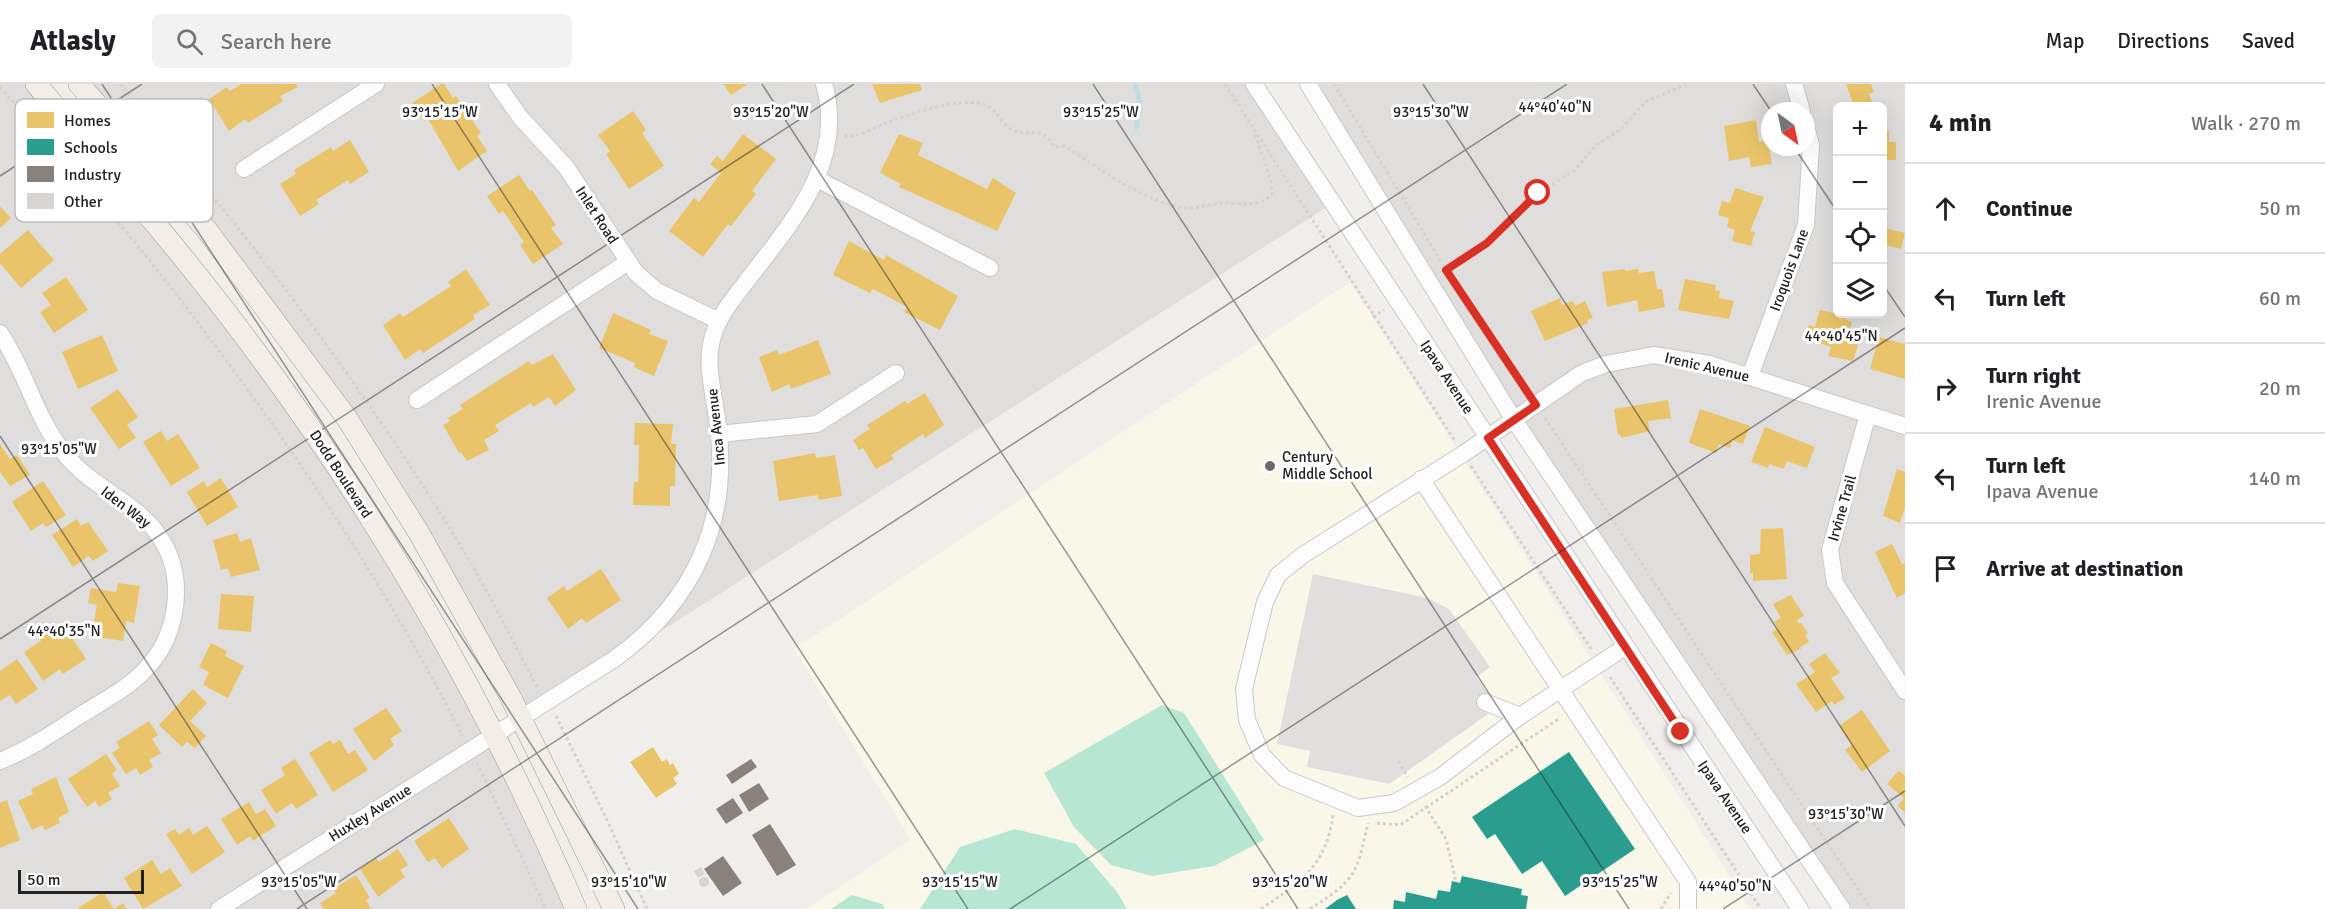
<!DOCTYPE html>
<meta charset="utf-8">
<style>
:root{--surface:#fff;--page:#f2f2f2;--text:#202124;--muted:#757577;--line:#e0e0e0}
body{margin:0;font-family:Signika,sans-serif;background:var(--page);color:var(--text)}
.controls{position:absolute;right:18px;top:18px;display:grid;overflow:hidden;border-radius:9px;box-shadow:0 6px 24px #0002}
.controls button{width:54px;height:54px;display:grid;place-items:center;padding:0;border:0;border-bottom:2px solid var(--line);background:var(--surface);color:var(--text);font:30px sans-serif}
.compass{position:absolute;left:1761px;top:18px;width:54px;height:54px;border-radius:50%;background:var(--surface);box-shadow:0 6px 24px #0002;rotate:147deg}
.scale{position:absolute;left:18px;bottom:15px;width:126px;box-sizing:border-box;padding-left:6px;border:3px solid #222;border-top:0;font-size:16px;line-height:21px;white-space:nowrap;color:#222;-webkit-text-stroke:4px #fff;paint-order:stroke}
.stop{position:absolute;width:18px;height:18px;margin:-14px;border:4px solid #d93025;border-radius:50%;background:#fff}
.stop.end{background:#d93025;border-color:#fff;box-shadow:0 2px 6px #0008}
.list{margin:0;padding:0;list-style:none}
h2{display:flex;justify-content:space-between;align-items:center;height:78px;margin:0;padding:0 24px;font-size:26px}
h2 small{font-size:20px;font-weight:400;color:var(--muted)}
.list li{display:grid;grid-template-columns:39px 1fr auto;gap:18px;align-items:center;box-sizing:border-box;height:90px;padding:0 24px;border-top:2px solid var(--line)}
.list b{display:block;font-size:22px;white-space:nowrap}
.list p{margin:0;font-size:20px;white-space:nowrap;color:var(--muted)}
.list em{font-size:20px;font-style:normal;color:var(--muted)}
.icon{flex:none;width:33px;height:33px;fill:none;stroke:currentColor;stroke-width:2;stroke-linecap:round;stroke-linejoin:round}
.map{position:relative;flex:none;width:1905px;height:825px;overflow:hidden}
header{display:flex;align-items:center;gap:36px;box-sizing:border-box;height:84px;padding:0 30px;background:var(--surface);border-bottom:2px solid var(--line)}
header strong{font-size:28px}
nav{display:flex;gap:33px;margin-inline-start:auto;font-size:21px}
.search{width:420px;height:54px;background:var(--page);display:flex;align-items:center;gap:15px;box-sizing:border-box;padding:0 21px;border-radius:9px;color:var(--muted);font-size:22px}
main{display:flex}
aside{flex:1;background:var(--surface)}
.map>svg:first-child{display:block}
.residential{fill:#dfdedc;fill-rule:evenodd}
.education{fill:#f8f7e8}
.pitch{fill:#b7e6d2}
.parking{fill:#e0dfde}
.homes{fill:#e9c46a}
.schools{fill:#2a9d8f}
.industry{fill:#8a817c}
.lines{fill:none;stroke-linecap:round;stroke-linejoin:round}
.stream{stroke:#bfdbe3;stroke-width:5}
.building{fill:#d7d4d2}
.minor-casing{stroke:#c9c8c7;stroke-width:18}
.major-casing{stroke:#a79c86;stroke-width:22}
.path{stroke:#dccecd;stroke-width:3;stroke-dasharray:3 3;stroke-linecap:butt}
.minor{stroke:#fdfcfc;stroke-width:16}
.major{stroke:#f3ede7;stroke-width:21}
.route{stroke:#d93025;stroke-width:8}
.ticks{fill:none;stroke:#222;stroke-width:1.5;stroke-opacity:0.45}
.poi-dot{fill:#6a6968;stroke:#fff;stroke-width:2}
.labels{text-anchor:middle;stroke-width:6;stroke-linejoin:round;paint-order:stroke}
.street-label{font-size:15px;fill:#222;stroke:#fff}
.poi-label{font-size:15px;fill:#222;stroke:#fff;text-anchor:start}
.key{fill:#fff;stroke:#bdbdbd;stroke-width:1.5}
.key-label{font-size:16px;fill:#222}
.ticks-label{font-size:15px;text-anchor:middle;fill:#222;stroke:#fff;stroke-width:6;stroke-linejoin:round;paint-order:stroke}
</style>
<header>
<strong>Atlasly</strong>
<div class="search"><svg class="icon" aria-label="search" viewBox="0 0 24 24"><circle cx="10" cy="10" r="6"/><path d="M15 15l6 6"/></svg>Search here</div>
<nav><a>Map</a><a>Directions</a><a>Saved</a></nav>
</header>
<main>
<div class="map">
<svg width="1905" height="825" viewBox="0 0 1905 825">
<rect width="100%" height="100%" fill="#f0eeeb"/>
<!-- residential -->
<g class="residential">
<polygon points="0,0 36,0 348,398 576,825 0,825"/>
<polygon points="79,0 1254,0 1333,119 523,635 346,333"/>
<path d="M1308,0H1905V825H1843L1514,336ZM1838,22H1882V230H1838ZM1770,27H1806V63H1770Z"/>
</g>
<!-- education -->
<polygon class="education" points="1350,198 1751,825 806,825 911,756 794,565"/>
<!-- pitch -->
<g class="pitch">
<polygon points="1162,621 1184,629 1264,756 1214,782 1152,792 1111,781 1074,743 1044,689"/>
<polygon points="1015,745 1076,760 1117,808 1127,825 920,825 960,763"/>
<polygon points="852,811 882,820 885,825 831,825"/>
</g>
<!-- parking -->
<polygon class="parking" points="1313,490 1428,514 1449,525 1490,583 1476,593 1498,623 1389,700 1307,683 1310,667 1277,660"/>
<!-- homes -->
<g class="homes">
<polygon points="241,0 296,0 298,3 280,12 283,17 248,39 245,35 229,47 209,15 227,3 230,7"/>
<polygon points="441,0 444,0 453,14 456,12 481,49 477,52 487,67 458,87 428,35 424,37 412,19"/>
<polygon points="723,0 748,0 731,11"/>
<polygon points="872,0 920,0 922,6 880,19"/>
<polygon points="1846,0 1871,0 1874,8 1869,10 1874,22 1854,22"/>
<polygon points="633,27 646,46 642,49 664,82 629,105 606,70 610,67 598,51"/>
<polygon points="1756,36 1759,58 1768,56 1772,80 1751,83 1749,73 1729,77 1724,42"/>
<polygon points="1882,47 1889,47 1889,58 1896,58 1896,76 1886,76 1886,84 1882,84"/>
<polygon points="743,50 776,75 752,107 756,110 731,142 728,140 703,173 669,147 694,114 699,118 721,89 710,80 717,72 723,77"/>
<polygon points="899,50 923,59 918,71 987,105 993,94 1016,109 997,147 899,103 901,100 880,89"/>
<polygon points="350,56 369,88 350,100 348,96 316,116 319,120 300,132 280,100 296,90 294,86 331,63 333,67"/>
<polygon points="519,91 530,107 532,106 556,141 551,144 563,160 533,180 520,161 524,158 503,127 499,130 487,112"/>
<polygon points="1735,104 1764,113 1750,147 1755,148 1751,162 1732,157 1735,146 1727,143 1729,134 1718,131 1722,117 1730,119"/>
<polygon points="0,122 11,134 0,144"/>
<polygon points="1882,132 1888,133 1885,144 1905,149 1901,165 1882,160"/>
<polygon points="28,146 54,176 21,204 0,179 0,170"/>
<polygon points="849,157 884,176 886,171 958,212 940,246 904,228 907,223 873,205 870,209 833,191"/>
<polygon points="466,185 490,221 473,231 475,235 423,269 420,265 405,276 383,241 400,229 403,233 451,202 448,198"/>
<polygon points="1625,185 1625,187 1638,185 1639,189 1654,187 1657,205 1662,205 1665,223 1639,228 1637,216 1607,223 1602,188"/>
<polygon points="66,193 88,226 54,249 40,228 51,221 42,209"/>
<polygon points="1685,195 1716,201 1715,206 1720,207 1719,214 1734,217 1729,235 1678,226"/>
<polygon points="1560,214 1562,221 1573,217 1575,222 1585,217 1593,234 1587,236 1588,239 1545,257 1531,227"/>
<polygon points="1820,226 1846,232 1845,235 1852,238 1846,257 1858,261 1853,277 1828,272 1831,263 1805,254 1809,241 1815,243"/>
<polygon points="613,229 651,246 649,250 668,257 654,292 634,283 635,279 599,264"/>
<polygon points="102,251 118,287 78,305 62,268"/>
<polygon points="1879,253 1905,260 1905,295 1870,285"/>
<polygon points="818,256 831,290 791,305 789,300 772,308 759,273 777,266 779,271"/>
<polygon points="553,270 576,306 555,322 549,313 533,323 531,319 495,341 499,347 484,356 489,366 467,377 461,368 459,369 443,341 450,337 448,334 463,325 460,321 529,277 532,281"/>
<polygon points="118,305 138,333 127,341 136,354 119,365 90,324"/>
<polygon points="925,309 944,341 925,354 923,350 891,371 894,375 876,385 863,364 859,366 853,356 870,345 867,341 905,317 907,320"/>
<polygon points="1668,316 1671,334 1648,337 1650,347 1621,354 1621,351 1618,351 1614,325"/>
<polygon points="1700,325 1750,342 1743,360 1732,356 1730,364 1719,360 1716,369 1689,359"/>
<polygon points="635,339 673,340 671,360 676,360 675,402 670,402 670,422 633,421 634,398 638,398 639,361 634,361"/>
<polygon points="1765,343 1815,363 1807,384 1787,377 1784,385 1769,380 1768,384 1751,378"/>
<polygon points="161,347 167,357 178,350 200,384 171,402 143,358"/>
<polygon points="0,360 10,375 17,371 30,391 10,402 0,388"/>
<polygon points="815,369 816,374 835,371 842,412 819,416 818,411 779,417 773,377"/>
<polygon points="1897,385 1905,388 1905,423 1900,439 1883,432"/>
<polygon points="221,394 238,423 207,442 187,408 204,397 207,403"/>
<polygon points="43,397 66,431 46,443 43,439 31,447 12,418"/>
<polygon points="77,435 81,442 88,438 108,467 93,477 89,472 73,483 52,451"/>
<polygon points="1783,444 1787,495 1753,497 1753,489 1750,489 1750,471 1760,470 1761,445"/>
<polygon points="237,449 240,458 251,454 260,486 231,493 228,484 221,486 213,456"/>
<polygon points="1892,460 1902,480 1905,479 1905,509 1897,514 1875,468"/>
<polygon points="601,485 621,516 586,539 582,534 568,545 547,514 564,502 567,507"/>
<polygon points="118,499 140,502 134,539 126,537 123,557 91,552 97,521 88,519 91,504 116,508"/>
<polygon points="221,510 254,512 251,548 218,545"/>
<polygon points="1791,511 1804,532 1797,536 1799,540 1801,538 1808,550 1805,551 1809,558 1800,563 1801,565 1787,571 1772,548 1778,545 1774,538 1781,534 1773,520"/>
<polygon points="50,542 55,550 65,543 86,575 63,590 60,585 43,597 24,568 41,557 37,551"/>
<polygon points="211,559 227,567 225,572 244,582 228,614 203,601 209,588 199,583"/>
<polygon points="1825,569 1840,589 1831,594 1845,614 1834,621 1832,617 1816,628 1796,600 1815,588 1809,580"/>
<polygon points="17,575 38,605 16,620 10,611 0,617 0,587"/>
<polygon points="193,605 207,619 190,637 206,652 195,664 187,658 182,663 159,641"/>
<polygon points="386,624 402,647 390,655 394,661 374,677 353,645"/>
<polygon points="1862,626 1890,667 1862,688 1845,666 1852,661 1839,642"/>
<polygon points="149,637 158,651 152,655 161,669 149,676 153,683 140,691 136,684 126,690 112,669 120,664 116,658"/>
<polygon points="330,656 333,660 340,656 348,670 355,666 368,686 333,708 309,669"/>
<polygon points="653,663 662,678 667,675 670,681 673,679 679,690 673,694 677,700 656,714 630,678"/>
<polygon points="106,670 117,686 112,690 120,702 108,709 112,715 99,723 95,717 87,723 68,695"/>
<polygon points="295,675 318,711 296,725 292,719 276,730 261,706 285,691 281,684"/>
<polygon points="1898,687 1905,691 1905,729 1898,722 1904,714 1887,700"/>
<polygon points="56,693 69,728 58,734 60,739 45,746 42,741 32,746 18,717 33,710 31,705"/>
<polygon points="7,716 20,756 0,764 0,719"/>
<polygon points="249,718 256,730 265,725 276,742 253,757 250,752 237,761 221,735"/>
<polygon points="449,734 469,765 442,784 435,774 428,778 414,757"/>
<polygon points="207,742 225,768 192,790 166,750 175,745 179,751 189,744 193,751"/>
<polygon points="398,765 408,781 400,786 405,793 378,813 360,785 376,774 379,778"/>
<polygon points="152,776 161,790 170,784 182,802 143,825 124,794"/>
<polygon points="356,791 370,814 366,816 371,825 324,825 320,819 336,809 333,805"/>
<polygon points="103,808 114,825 123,819 127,825 77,825"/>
</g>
<!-- schools -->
<g class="schools">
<polygon points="1569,668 1635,765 1565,812 1542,777 1522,790 1495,750 1487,755 1472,733"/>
<polygon points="1462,792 1522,805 1521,811 1528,812 1526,825 1393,825 1394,816 1405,818 1406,808 1436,815 1438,806 1450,808 1452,797 1460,799"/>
<polygon points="1347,811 1356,825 1325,825 1337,816"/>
</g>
<!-- industry -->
<g class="industry">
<polygon points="751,675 757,683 732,700 726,691"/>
<polygon points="759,699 769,715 749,728 739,711"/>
<polygon points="733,714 743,729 726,740 716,725"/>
<polygon points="770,740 796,781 777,792 752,751"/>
<polygon points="723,772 742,799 723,812 704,785"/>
</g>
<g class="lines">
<!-- stream -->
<polyline class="stream" points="1135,0 1140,19 1136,46"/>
</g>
<!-- building -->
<g class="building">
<polygon points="701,783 705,790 698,794 694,787"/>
<circle cx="704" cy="798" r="5"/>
</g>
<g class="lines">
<!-- minor casing -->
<g class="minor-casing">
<g id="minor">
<polyline points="497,0 520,33 566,83 636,189 657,207 719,237"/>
<polyline points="1254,0 1800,825"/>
<polyline points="1308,0 1514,336 1842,825"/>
<polyline points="1794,0 1802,27"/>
<polyline points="244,85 376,0"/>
<polyline points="817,95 990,184"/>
<path d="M0,249C26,287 35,333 64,369C91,404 136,417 159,452C187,492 179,551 145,586C127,605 101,618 79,632C53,649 28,666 0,677"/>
<polyline points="1750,292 1806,141 1811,61 1806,42"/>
<polyline points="417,316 628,178"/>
<polyline points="1868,330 1830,466 1835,499 1905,607"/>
<polyline points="719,350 817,340 896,289"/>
<polyline points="1421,395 1688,798 1688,825"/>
<polyline points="1625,563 1520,632 1440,693 1394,719 1358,724 1284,694 1262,671 1247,636 1244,605 1265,518 1278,491 1303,471 1463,370 1582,289 1606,280 1654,271 1709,280 1905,342"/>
<polyline points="1485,618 1520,632"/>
<path d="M219,825L616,574C694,517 730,438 718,342C715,312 704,282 713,252C719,231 733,215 746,198C790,140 847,79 824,0"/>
</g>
</g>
<!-- major casing -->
<g class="major-casing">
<g id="major">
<path d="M36,0C105,80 175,160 239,245C374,423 488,620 576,825"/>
<polyline points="79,0 206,145 346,333 419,449 511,614 614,825"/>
</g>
</g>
<!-- path -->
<g class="path">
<path d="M120,0C243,145 358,294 457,456C487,504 511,555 538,604"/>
<polyline points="1225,0 1455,357"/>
<polyline points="1334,0 1446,186 1528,308"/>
<path d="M0,3C56,68 116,132 168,200C279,342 380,491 463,652"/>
<path d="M844,52C858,53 872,45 884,40C907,31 966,10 988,22C997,27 1002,40 1011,45C1030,56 1037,37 1055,63L1065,62C1100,85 1137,113 1179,123C1194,127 1209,119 1224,119C1241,119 1260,124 1272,110L1271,97L1254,47"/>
<polyline points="1445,186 1487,159 1538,109 1575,86 1595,62 1621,45 1645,18 1687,0"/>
<polyline points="1373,233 1384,226"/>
<polyline points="1545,334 1871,825"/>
<polyline points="1471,382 1591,565"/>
<polyline points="1610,593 1761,825"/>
<polyline points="556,632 607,736 647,825"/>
<polyline points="1398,677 1408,693"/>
<polyline points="477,679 546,825"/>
<polyline points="1425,722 1446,755 1456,798"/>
<polyline points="1377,739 1400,741 1560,634"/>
<path d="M1261,825C1301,798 1326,782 1333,731"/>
<path d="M1310,825C1356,795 1356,792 1368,739"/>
<polyline points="1661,825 1671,809"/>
</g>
<!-- minor -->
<use href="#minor" class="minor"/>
<!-- major -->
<use href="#major" class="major"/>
</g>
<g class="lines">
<!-- route -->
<polyline class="route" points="1538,109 1487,159 1446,186 1536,321 1488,354 1681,648"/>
</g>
<!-- ticks -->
<path class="ticks" d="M102,0L638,825M432,0L968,825M762,0L1298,825M1093,0L1629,825M1423,0L1905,742M1753,0L1771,27M1794,63L1838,129M0,92L142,0M1882,199L1905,233M0,352L307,825M0,555L854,0M297,825L1567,0M1010,825L1905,244M1723,825L1905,707"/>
<!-- markers -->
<circle class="poi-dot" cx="1270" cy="382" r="6"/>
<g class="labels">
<!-- street labels -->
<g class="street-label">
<text transform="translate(597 131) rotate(57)" y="5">Inlet Road</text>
<text transform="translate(1789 186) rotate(-70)" y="5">Iroquois Lane</text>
<text transform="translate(1707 283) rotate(13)" y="5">Irenic Avenue</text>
<text transform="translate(1447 293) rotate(57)" y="5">Ipava Avenue</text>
<text transform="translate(716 343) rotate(-96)" y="5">Inca Avenue</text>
<text transform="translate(341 390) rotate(57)" y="5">Dodd Boulevard</text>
<text transform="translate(126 423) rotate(37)" y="5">Iden Way</text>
<text transform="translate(1842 424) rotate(-74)" y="5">Irvine Trail</text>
<text transform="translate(1725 713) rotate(56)" y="5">Ipava Avenue</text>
<text transform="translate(370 729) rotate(-32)" y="5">Huxley Avenue</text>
</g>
<!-- poi labels -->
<g class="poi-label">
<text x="1282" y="378">Century<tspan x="1282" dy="17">Middle School</tspan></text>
</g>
</g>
<!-- legend -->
<rect x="15" y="15" width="198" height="123" rx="9" class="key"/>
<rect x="27" y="28" width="27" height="16" fill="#e9c46a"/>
<rect x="27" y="55" width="27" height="16" fill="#2a9d8f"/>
<rect x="27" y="82" width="27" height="16" fill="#8a817c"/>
<rect x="27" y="109" width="27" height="16" fill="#d7d4d2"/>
<g class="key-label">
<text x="64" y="42">Homes</text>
<text x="64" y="69">Schools</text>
<text x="64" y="96">Industry</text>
<text x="64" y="123">Other</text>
</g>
<g class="ticks-label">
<text x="1555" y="28">44°40'40"N</text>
<text x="440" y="33">93°15'15"W</text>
<text x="771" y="33">93°15'20"W</text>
<text x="1101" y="33">93°15'25"W</text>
<text x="1431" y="33">93°15'30"W</text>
<text x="1841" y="257">44°40'45"N</text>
<text x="59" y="370">93°15'05"W</text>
<text x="64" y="552">44°40'35"N</text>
<text x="1846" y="735">93°15'30"W</text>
<text x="299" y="803">93°15'05"W</text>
<text x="629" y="803">93°15'10"W</text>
<text x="960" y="803">93°15'15"W</text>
<text x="1290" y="803">93°15'20"W</text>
<text x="1620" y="803">93°15'25"W</text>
<text x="1735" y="807">44°40'50"N</text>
</g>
</svg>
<div class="controls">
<button>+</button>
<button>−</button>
<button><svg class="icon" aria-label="locate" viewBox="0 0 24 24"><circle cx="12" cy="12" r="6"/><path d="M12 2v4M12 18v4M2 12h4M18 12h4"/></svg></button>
<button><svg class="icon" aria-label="layers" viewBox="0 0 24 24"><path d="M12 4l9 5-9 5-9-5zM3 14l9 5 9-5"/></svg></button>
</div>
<svg class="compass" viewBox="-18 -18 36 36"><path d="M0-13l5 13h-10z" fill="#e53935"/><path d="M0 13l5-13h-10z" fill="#757577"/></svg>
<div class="scale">50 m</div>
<div class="stop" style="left:1538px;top:109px"></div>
<div class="stop end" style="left:1681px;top:648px"></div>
</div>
<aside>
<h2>4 min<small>Walk · 270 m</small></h2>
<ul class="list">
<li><svg class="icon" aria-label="ahead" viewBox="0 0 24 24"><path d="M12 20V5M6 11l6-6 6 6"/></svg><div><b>Continue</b></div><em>50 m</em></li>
<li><svg class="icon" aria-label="left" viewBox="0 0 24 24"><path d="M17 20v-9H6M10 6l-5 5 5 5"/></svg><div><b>Turn left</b></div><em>60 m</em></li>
<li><svg class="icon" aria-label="right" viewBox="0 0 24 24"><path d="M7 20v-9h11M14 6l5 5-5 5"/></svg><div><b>Turn right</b><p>Irenic Avenue</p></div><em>20 m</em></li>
<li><svg class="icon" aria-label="left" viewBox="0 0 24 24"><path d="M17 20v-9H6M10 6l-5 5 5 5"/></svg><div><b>Turn left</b><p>Ipava Avenue</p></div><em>140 m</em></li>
<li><svg class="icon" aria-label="arrive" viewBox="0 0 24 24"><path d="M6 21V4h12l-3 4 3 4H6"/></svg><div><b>Arrive at destination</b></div></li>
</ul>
</aside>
</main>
